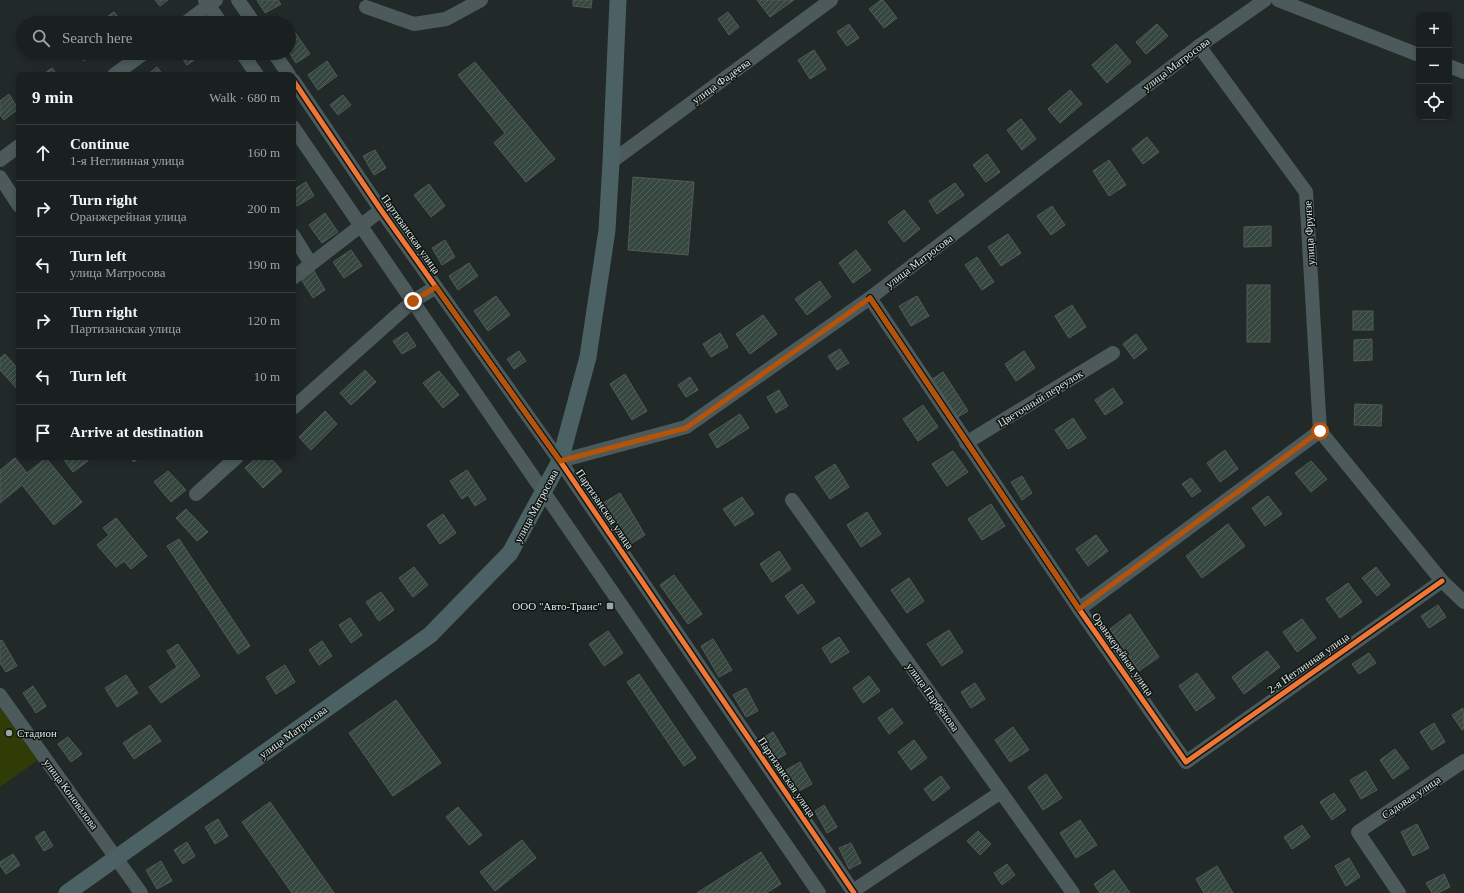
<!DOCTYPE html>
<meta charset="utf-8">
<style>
:root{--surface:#1a201f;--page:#232828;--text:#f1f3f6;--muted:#9fa3a4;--line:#383e3d}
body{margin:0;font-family:"Times New Roman",serif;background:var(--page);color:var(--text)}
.controls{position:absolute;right:12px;top:12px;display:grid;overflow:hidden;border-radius:8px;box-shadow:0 2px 6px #0003}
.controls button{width:36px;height:36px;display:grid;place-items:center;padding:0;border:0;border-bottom:1px solid var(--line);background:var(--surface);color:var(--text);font:20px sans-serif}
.stop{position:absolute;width:12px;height:12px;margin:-9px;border:3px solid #b45309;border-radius:50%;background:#fff}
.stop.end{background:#b45309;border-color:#fff;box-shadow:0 1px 4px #0008}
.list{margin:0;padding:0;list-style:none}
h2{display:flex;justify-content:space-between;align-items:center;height:52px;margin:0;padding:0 16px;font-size:17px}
h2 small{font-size:13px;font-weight:400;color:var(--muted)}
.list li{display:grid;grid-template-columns:26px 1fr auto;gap:12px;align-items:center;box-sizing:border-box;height:56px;padding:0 16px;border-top:1px solid var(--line)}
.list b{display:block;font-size:15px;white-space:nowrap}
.list p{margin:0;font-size:13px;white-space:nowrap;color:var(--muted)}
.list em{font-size:13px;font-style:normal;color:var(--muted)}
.icon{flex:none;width:22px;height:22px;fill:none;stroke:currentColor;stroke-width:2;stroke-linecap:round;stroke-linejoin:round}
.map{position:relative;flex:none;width:1464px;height:893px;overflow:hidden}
.search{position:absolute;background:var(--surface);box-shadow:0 2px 6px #0003;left:16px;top:16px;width:280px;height:44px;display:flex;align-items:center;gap:10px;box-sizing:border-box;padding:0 14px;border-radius:22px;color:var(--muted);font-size:15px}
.panel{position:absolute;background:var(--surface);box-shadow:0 2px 6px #0003;left:16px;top:72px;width:280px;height:388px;border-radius:8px}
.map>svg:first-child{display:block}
.garden{fill:#2f3c06}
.building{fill:url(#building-hatch);stroke:#545957}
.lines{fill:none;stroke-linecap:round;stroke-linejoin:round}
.minor{stroke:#4c5a5c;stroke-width:14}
.major{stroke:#4b6164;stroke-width:17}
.cycleway-casing{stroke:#0e1513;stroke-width:8}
.cycleway{stroke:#f07635;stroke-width:5}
.route{stroke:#b45309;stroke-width:5}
.poi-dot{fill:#9ca5a3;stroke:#0e1513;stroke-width:1.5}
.labels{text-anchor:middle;stroke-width:3;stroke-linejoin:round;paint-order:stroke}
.street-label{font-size:11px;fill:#dee7e5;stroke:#0e1513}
.poi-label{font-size:11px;fill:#dee7e5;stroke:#0e1513;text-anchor:end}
</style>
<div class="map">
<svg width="1464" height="893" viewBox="0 0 1464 893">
<defs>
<pattern id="building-hatch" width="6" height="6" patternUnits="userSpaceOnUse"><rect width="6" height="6" fill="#35473e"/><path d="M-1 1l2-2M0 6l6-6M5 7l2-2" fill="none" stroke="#52625a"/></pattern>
</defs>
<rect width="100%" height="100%" fill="#222a29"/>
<!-- garden -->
<polygon class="garden" points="0,707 38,760 0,787"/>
<!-- building -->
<g class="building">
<polygon points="155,0 168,0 160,6"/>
<polygon points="257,0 278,0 281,4 265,13"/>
<polygon points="573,0 592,0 591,8 573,6"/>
<polygon points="757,0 794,0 770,17"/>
<polygon points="881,0 883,0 897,18 884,28 869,9"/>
<polygon points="114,12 123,23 107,23 104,19"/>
<polygon points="728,12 739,27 729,35 718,19"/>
<polygon points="849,24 859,38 847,46 837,32"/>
<polygon points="1157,24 1168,36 1146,54 1136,42"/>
<polygon points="292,28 310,54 296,63 289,52 289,30"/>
<polygon points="1116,44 1131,62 1107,83 1092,65"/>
<polygon points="814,50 826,69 810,79 798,60"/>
<polygon points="78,53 95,53 84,61"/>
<polygon points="178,53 204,53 187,65"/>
<polygon points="327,61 337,76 318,90 308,75"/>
<polygon points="475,62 555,159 526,182 494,143 505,133 458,75"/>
<polygon points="157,67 163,75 147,75"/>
<polygon points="52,68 57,75 42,75"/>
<polygon points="1070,90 1082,104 1060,123 1048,109"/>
<polygon points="9,94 18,109 4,120 0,115 0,101"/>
<polygon points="343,95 351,105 338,115 330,105"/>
<polygon points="1021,119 1036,139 1022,150 1007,130"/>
<polygon points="1147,137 1159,152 1143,164 1132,149"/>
<polygon points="375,150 386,168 374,175 363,156"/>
<polygon points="987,154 1000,172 986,182 973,165"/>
<polygon points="1109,160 1126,185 1109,196 1093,171"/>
<polygon points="633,177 694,182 688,255 628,250"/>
<polygon points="306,182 314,196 297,206 293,200 293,190"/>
<polygon points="955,183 964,195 937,214 929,201"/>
<polygon points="429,184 445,206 431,217 414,195"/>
<polygon points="1052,206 1065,225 1051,235 1037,216"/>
<polygon points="904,210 920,229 904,242 888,222"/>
<polygon points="325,213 338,232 322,243 309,225"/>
<polygon points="1271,226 1271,246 1244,247 1244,227"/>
<polygon points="1008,234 1021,253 1001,266 988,247"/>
<polygon points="445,240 455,257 442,265 432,248"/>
<polygon points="351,250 362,266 344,278 333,262"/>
<polygon points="856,250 871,270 853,283 839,263"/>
<polygon points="977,257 994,282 982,290 965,265"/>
<polygon points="469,263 478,276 458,290 449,276"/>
<polygon points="314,271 325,290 313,298 301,279"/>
<polygon points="820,281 831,297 807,315 795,299"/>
<rect x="1247" y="285" width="23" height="57"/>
<polygon points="496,296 510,315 488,331 474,311"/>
<polygon points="917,296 929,316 911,326 899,306"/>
<polygon points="1072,305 1086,327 1069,338 1055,316"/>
<rect x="1353" y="311" width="20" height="19"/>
<polygon points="763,315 777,334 750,354 736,334"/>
<polygon points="407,332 416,346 402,354 393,341"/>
<polygon points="720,333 728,347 711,357 703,344"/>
<polygon points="1136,334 1147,349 1134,359 1123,344"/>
<polygon points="1372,339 1372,360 1354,361 1354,340"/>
<polygon points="840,349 849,363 837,370 828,356"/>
<polygon points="519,351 526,361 514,369 507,359"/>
<polygon points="1024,351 1035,368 1016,381 1005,364"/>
<polygon points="5,354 19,370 19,391 0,370 0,358"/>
<polygon points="365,370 376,382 351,405 340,393"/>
<polygon points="439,371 459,395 443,408 423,383"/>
<polygon points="943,372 968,411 956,418 931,380"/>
<polygon points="625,374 647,411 632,420 610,384"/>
<polygon points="690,377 698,390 686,397 678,385"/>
<polygon points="1113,388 1123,403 1105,415 1095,400"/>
<polygon points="779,390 788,406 776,413 767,397"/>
<polygon points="1355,404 1382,405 1381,426 1354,425"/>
<polygon points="923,405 938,427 918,441 903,419"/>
<polygon points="325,411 337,424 311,450 299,437"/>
<polygon points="740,414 749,428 717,448 709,434"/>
<polygon points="1073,418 1086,438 1068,449 1055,430"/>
<polygon points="1225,450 1238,469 1220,482 1207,463"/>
<polygon points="953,451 968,472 947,486 932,464"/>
<polygon points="62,457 86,457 88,461 73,472"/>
<polygon points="129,457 140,457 134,462"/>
<polygon points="257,457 270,457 282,471 263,488 245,468"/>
<polygon points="15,458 27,473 46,458 82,502 54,525 22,485 0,503 0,470"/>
<polygon points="1311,461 1327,479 1311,492 1295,473"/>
<polygon points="835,464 849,487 830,499 815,477"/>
<polygon points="467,470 486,499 475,506 468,495 462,499 450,481"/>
<polygon points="168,471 186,490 171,502 154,482"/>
<polygon points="1022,476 1032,493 1022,500 1011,482"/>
<polygon points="1191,478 1201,491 1192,497 1182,484"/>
<polygon points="620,493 645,535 629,545 603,503"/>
<polygon points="1268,496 1282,514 1265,526 1252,508"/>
<polygon points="742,497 754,514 735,526 723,509"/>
<polygon points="991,504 1005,526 982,540 968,519"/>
<polygon points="186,509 208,532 197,541 176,518"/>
<polygon points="867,512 881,534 861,547 847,525"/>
<polygon points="443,514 456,533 440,544 427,525"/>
<polygon points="116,518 147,556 131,569 124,561 116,567 97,545 109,535 103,528"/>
<polygon points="1228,524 1245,546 1202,578 1186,556"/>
<polygon points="1096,535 1108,551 1088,566 1076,549"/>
<polygon points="179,539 250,646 238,654 167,546"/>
<polygon points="779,551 791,569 772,582 760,564"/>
<polygon points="414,567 428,585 413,597 399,578"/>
<polygon points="1376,567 1390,585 1377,596 1362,578"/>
<polygon points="674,575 702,614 688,624 660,585"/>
<polygon points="909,578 924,601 907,613 891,590"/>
<polygon points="1348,583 1362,602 1340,618 1326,599"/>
<polygon points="802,584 815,602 798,614 785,596"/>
<polygon points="381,592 394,610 379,621 366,602"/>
<polygon points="1438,605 1446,617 1429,628 1421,616"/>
<polygon points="1130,614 1159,657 1139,671 1110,629"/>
<polygon points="350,618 362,635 351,643 339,625"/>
<polygon points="1302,619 1316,638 1297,652 1283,632"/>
<polygon points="949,630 963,652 942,666 927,644"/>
<polygon points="608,631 623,653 604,666 589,644"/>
<polygon points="839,637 849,652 831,663 822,648"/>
<polygon points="713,639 732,670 719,677 701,646"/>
<polygon points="2,640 17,666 6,672 0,663 0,641"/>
<polygon points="322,641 332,656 319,665 309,650"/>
<polygon points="178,644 200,676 161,703 149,687 177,667 167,651"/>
<polygon points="1267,651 1280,667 1244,694 1232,677"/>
<polygon points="1369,653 1376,663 1359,674 1352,664"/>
<polygon points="285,665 295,682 276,694 266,677"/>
<polygon points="1197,673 1215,698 1196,711 1179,686"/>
<polygon points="639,674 696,758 684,766 627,682"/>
<polygon points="126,675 138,693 117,707 105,688"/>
<polygon points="869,676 880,691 863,703 853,688"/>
<polygon points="975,683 985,699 971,708 961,692"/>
<polygon points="33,686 46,706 36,713 23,693"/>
<polygon points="746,688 758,711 746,717 733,695"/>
<polygon points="396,700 441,763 393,796 349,733"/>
<polygon points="892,708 903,723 889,734 878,718"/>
<polygon points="1463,708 1464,729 1462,730 1452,715"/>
<polygon points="1434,723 1445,742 1432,750 1420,732"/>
<polygon points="150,725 161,741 134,759 123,743"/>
<polygon points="1013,727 1029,750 1010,762 995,740"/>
<polygon points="773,732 786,754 776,760 763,738"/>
<polygon points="68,737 82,754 71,762 58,744"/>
<polygon points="914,740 927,758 911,770 898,752"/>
<polygon points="1395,749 1409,768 1393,779 1380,760"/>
<polygon points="800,762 812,784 797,792 786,770"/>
<polygon points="1366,771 1377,790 1361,799 1350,780"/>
<polygon points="1046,774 1062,798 1043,810 1028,787"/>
<polygon points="941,776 950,788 933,801 924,789"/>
<polygon points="1334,793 1346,810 1332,820 1320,802"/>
<polygon points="270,802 334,893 292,893 242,822"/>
<polygon points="824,805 837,827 827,833 815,811"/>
<polygon points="458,807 482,835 469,845 446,817"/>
<polygon points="218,819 228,836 215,844 205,827"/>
<polygon points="1080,820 1097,845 1076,858 1060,833"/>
<polygon points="1417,824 1429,848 1413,856 1401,832"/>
<polygon points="1302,825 1310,837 1292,849 1284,837"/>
<polygon points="44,831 53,846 44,851 35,837"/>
<polygon points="978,831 991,844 980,855 967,841"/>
<polygon points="522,840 536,858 495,891 480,872"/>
<polygon points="187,842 195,856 183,864 174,850"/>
<polygon points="851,843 861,863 849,869 839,848"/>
<polygon points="761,852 781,884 766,893 697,893"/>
<polygon points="13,854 20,865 6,874 0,865 0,862"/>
<polygon points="1349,858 1360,877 1346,886 1335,866"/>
<polygon points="161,861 172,881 157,889 146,870"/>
<polygon points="1007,864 1015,875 1002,885 994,873"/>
<polygon points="1217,866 1233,893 1204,893 1196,879"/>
<polygon points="1114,870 1130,893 1100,893 1094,884"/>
<polygon points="1444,874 1450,887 1438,893 1432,893 1426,883"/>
</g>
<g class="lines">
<!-- minor -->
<g class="minor">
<polyline points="205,0 221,23"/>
<polyline points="238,0 254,23"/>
<polyline points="1278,0 1419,55"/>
<polyline points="366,7 414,24 446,19 481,0"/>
<polyline points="185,23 216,0"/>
<polyline points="1199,46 1306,192 1320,431"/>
<polyline points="242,53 257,75"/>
<polyline points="274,53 289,75"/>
<polyline points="1449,66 1464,72"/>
<polyline points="114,75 144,53"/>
<polyline points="293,80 381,210 560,461 854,893"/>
<polyline points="293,127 819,893"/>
<polyline points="0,160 19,146"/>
<polyline points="611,162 831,0"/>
<polyline points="0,177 19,206"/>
<polyline points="293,235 311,264"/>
<polyline points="293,278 381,210"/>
<polyline points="870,298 1079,609 1186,762 1442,581"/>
<polyline points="293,408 413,301 436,287"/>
<polyline points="1320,431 1442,581 1464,602"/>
<polyline points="966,443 1113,353"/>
<polyline points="560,461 686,427 870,298 1199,46 1265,0"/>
<polyline points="196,494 237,457"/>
<polyline points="792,500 1073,893"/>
<polyline points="1079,609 1320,431"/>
<polyline points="0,695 141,893"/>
<polyline points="853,891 1001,792"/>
<polyline points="1399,893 1358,832 1464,761"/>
</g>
<!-- major -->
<polyline class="major" points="67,893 430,635 510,553 560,461 588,357 607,230 611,162 618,0"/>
<!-- cycleway casing -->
<g class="cycleway-casing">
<g id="cycleway">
<polyline points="293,80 381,210 560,461 854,893"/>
<polyline points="870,298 1079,609 1186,762 1442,581"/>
</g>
</g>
<!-- cycleway -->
<use href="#cycleway" class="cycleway"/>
</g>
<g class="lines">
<!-- route -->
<polyline class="route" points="413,301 436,287 560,461 686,428 870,298 1079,609 1320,431"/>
</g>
<!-- markers -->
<g class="poi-dot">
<rect x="606" y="602" width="8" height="8" rx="2"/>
<circle cx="9" cy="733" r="4"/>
</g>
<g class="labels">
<!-- street labels -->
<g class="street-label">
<text transform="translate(1176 64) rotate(-37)" y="4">улица Матросова</text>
<text transform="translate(721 81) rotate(-36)" y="4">улица Фадеева</text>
<text transform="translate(1309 233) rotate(-93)" y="4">улица Фрунзе</text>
<text transform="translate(411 234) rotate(55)" y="4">Партизанская улица</text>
<text transform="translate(919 261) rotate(-37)" y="4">улица Матросова</text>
<text transform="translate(1040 398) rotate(-32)" y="4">Цветочный переулок</text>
<text transform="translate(536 506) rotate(-62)" y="4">улица Матросова</text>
<text transform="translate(605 509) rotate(56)" y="4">Партизанская улица</text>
<text transform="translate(1123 654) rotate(55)" y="4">Оранжерейная улица</text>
<text transform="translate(1308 663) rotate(-35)" y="4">2-я Неглинная улица</text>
<text transform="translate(933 697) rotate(54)" y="4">улица Парфёнова</text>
<text transform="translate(293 732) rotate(-36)" y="4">улица Матросова</text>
<text transform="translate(787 777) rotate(56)" y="4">Партизанская улица</text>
<text transform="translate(71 794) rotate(54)" y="4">улица Коновалова</text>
<text transform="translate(1411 797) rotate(-34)" y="4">Садовая улица</text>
</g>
<!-- poi labels -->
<g class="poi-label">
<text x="602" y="610">ООО "Авто-Транс"</text>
<text x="17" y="737" text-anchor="start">Стадион</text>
</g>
</g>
</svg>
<div class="controls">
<button>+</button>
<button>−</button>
<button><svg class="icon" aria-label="locate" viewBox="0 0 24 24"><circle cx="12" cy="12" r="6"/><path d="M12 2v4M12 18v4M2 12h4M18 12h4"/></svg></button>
</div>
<div class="stop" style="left:1320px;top:431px"></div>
<div class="stop end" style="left:413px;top:301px"></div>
<div class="search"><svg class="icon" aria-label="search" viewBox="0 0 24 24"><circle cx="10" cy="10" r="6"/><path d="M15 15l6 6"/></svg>Search here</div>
<section class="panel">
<h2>9 min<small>Walk · 680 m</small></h2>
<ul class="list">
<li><svg class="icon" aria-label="ahead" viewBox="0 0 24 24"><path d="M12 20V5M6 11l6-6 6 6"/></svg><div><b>Continue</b><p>1-я Неглинная улица</p></div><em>160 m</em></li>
<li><svg class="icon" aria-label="right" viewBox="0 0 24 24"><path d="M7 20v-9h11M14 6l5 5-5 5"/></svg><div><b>Turn right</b><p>Оранжерейная улица</p></div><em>200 m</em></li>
<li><svg class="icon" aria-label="left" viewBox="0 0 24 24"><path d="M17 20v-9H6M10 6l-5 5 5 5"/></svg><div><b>Turn left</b><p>улица Матросова</p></div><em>190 m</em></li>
<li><svg class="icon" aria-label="right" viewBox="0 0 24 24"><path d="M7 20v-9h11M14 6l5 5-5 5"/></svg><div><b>Turn right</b><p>Партизанская улица</p></div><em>120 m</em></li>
<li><svg class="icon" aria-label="left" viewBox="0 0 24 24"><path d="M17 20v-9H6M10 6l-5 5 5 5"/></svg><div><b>Turn left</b></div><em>10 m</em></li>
<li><svg class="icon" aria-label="arrive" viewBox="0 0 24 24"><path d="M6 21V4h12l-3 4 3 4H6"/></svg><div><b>Arrive at destination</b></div></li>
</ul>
</section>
</div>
